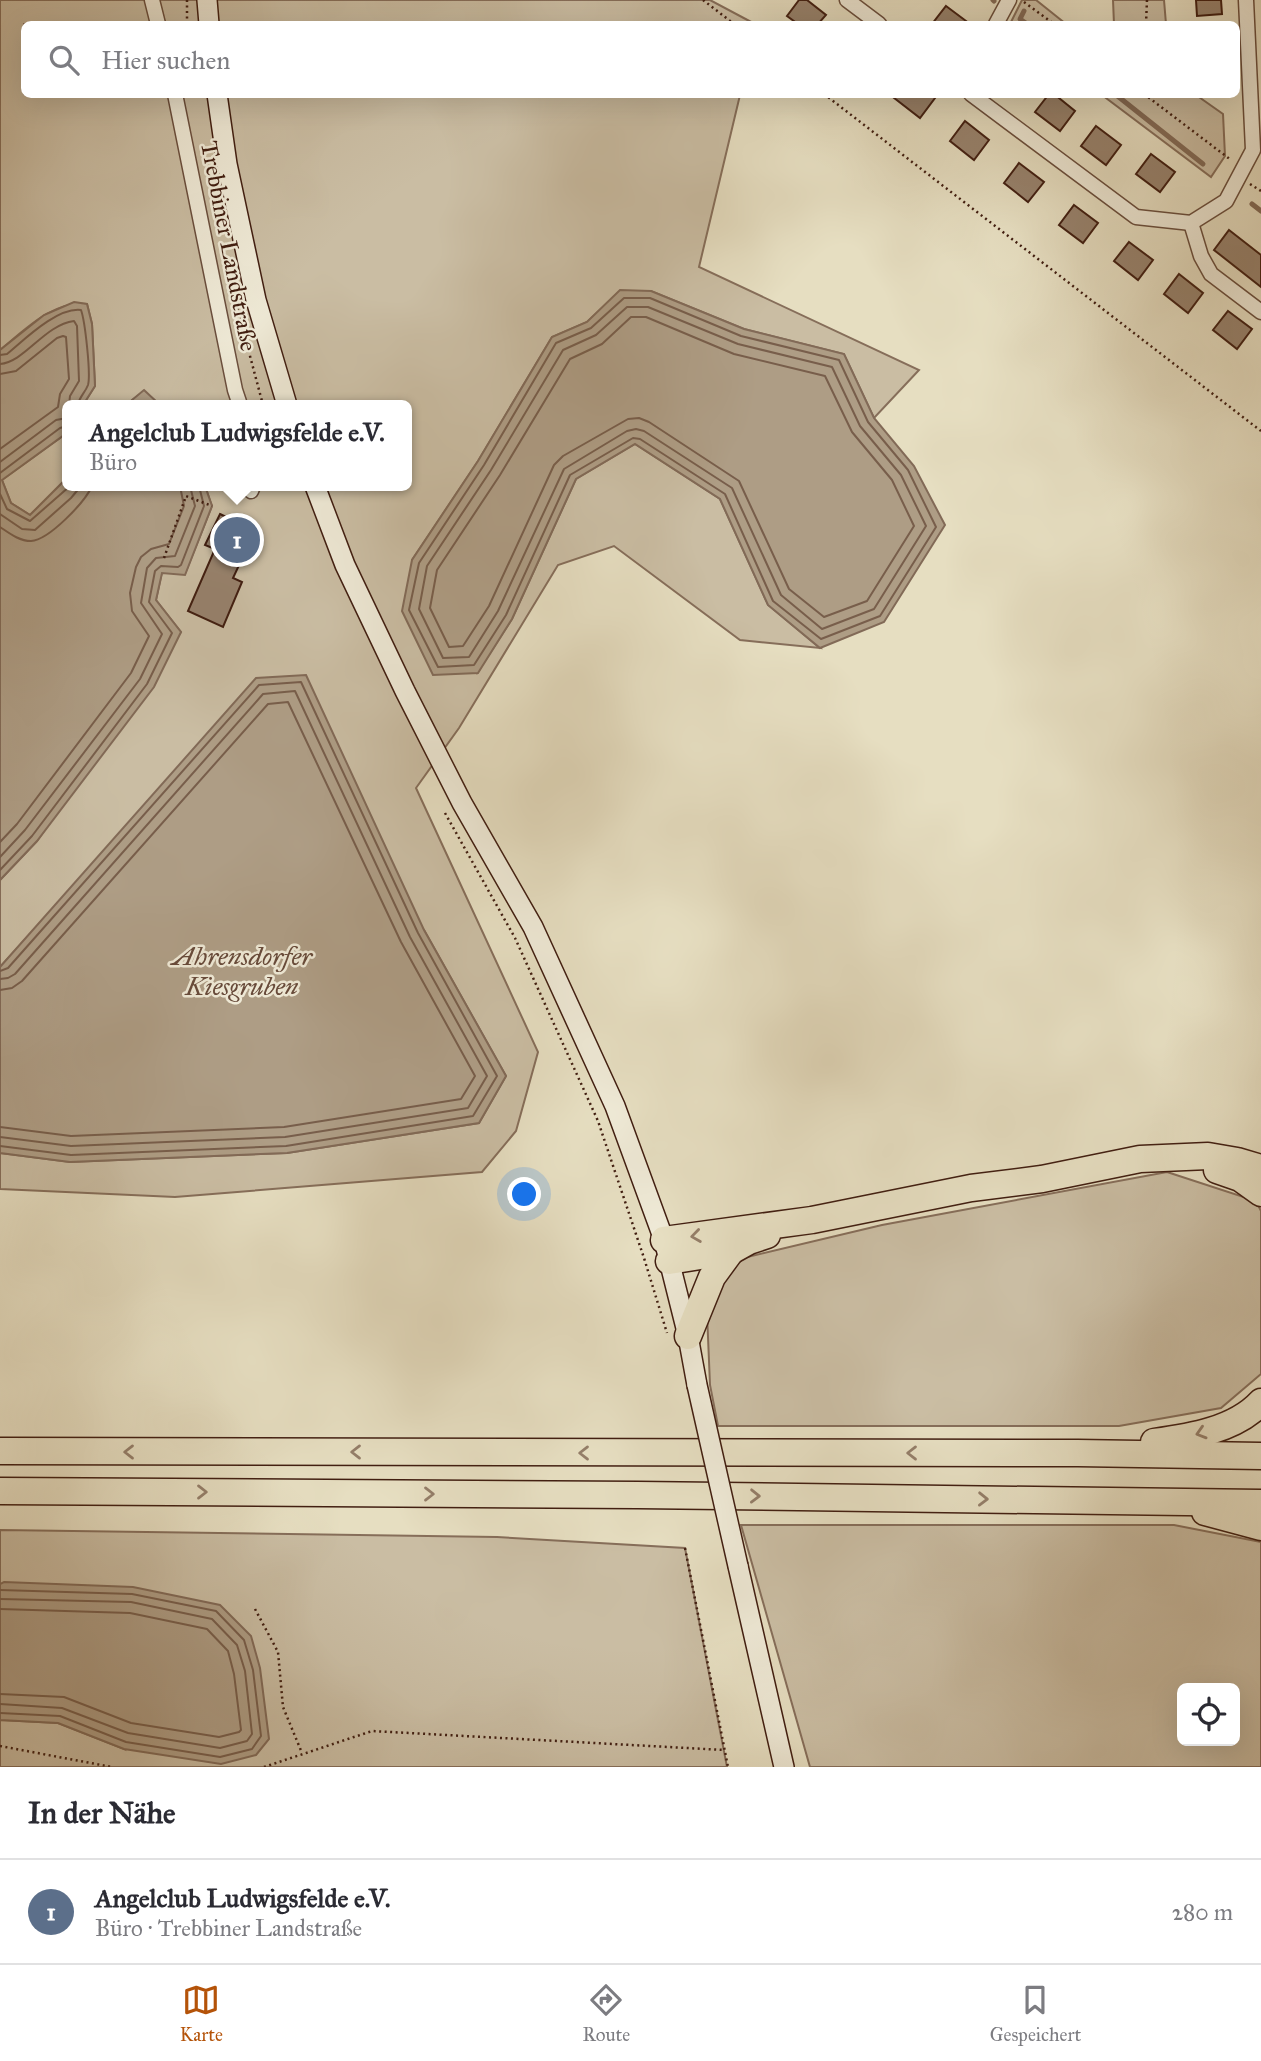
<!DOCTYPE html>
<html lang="de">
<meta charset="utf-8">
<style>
:root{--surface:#fff;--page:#f2f2f3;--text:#2b2b33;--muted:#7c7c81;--line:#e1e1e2;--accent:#b45309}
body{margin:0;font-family:"IM FELL Great Primer",serif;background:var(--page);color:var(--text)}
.controls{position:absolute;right:21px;bottom:21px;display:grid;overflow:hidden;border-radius:10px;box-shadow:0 7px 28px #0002}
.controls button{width:63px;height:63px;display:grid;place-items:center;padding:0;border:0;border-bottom:2px solid var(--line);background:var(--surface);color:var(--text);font:35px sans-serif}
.you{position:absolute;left:525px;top:1195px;width:24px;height:24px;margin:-18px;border:5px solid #fff;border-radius:50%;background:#1a73e8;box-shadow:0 0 0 10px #1a73e833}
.badge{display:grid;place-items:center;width:46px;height:46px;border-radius:50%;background:var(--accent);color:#fff;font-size:23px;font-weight:700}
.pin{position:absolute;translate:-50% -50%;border:4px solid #fff;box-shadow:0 2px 7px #0006}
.popup{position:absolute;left:62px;top:400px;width:350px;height:91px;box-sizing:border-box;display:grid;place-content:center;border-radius:10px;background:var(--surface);filter:drop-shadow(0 2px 5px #0005);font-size:23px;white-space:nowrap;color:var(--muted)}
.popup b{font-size:26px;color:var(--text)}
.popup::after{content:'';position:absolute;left:50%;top:100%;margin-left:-14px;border:14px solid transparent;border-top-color:var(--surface)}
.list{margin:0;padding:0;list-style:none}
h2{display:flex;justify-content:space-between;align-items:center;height:91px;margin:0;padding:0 28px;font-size:30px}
h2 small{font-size:23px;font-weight:400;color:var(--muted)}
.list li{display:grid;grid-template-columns:46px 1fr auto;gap:21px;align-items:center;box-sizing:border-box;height:105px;padding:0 28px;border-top:2px solid var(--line)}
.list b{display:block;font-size:26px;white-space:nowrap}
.list p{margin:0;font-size:23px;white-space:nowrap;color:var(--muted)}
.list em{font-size:23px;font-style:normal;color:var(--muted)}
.icon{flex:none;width:38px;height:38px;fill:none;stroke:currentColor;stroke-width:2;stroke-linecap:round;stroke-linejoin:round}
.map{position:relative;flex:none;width:1261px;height:1767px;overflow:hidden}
.search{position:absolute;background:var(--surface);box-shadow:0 7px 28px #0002;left:21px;right:21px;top:21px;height:77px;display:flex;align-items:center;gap:18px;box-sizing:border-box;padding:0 24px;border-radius:10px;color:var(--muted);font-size:26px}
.sheet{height:196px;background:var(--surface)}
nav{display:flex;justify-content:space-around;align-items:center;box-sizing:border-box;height:98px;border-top:2px solid var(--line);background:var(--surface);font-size:19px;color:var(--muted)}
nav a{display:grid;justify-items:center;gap:4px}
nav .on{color:var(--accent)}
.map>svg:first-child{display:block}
.green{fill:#cabda3;stroke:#866e5a;stroke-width:2;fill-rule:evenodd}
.water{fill:#ae9d85;stroke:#826a57;stroke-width:2}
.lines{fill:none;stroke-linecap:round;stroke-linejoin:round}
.shore{stroke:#785e4b;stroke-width:2}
.stream{stroke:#826a57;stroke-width:5}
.building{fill:#97826d;stroke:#411e11;stroke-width:2}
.minor-casing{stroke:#6a4e3d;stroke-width:17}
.secondary-casing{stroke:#411e11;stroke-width:22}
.motorway-casing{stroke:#411e11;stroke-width:29}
.path{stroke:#411e11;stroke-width:2.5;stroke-dasharray:2 3.5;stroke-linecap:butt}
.minor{stroke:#efead7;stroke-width:14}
.secondary{stroke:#efead7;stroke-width:19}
.motorway{stroke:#e6dec1;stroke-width:26}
.secondary-bridge-casing{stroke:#411e11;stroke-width:22;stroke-linecap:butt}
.secondary-bridge{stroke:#efead7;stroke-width:19}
.oneway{stroke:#947e69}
.labels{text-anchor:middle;stroke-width:5;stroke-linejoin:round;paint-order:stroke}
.street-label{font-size:24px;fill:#411e11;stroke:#efead7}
.water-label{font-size:26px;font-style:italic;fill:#674a3a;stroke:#efead7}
</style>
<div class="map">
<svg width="1261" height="1767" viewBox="0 0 1261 1767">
<rect width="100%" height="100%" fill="#e6dec1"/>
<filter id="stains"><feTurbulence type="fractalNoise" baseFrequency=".00286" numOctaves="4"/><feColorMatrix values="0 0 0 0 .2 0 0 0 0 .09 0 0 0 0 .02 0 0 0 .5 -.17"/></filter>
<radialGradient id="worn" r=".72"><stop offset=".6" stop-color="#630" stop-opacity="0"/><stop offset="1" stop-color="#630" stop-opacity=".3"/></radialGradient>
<!-- green -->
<g class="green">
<path d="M0,0H710L755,24H24V94L740,95L699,267L919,370L874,418L844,354L744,329L651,291H620L587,322L552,337L478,461L412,560L477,673L512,619L576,479L635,444L720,499L768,605L820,648L740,640L614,546L558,565L459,728L416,788L538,1052L516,1131L482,1172L175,1197L0,1189V1153L70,1162L287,1153L479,1123L506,1076L424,930L96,861L0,967V880L37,841L181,632L156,600L162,572L185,574L212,506L205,486H407V405H160L144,391L126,405H83L95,386L92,324L87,304C53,300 25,330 0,350Z"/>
<polygon points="1022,0 1036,0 1066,24 1010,24"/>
<polygon points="1113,0 1164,0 1166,24 1114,24"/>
<polygon points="1102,95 1196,95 1223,114 1225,156 1211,177"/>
<polygon points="67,429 67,478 30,515 11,503 2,480 64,435"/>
<polygon points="1167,1172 1256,1201 1261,1211 1261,1374 1221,1408 1119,1426 718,1426 710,1385 707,1313 735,1260 882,1225"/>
<path d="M741,1525H1174L1261,1542V1767H810ZM1182,1688H1235V1741H1182Z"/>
<polygon points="0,1530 497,1537 685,1548 727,1767 0,1767 0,1720 58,1723 124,1749 0,1584"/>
</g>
<!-- water -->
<g class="water">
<polygon points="620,290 651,291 744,329 844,354 874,418 914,466 945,525 884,622 820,648 768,605 720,499 635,444 576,479 512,619 478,673 433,675 402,611 412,560 478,461 552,337 587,322"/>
<polygon points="74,302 87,304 92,324 95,386 83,405 67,405 67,429 64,435 2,480 11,503 30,515 67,478 67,486 205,486 212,506 185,575 162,573 156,600 181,632 154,687 37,841 0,880 0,350 44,315"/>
<polygon points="144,390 160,405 126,405"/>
<polygon points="306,675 424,930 506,1076 479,1123 287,1153 70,1162 0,1153 0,967 256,678"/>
<polygon points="4,1582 133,1587 220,1605 251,1636 260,1668 269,1739 256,1755 221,1764 124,1749 58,1723 0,1720 0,1584"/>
</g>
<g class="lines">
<!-- shore -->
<g class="shore">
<polygon points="624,298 650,298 741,336 839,360 868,422 908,470 936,527 880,616 821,639 773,601 725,494 640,439 633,438 570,475 506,615 474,665 438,667 409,610 419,563 484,465 556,343 591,328"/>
<polygon points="627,307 648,307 738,344 832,367 860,426 901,475 926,526 874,609 822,629 781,595 732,488 644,431 636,429 627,431 564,469 498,611 469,657 443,658 419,609 427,566 491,470 563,350 596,335"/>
<polygon points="631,317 646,317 734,354 825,376 852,432 892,480 914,526 867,601 824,617 789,589 739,481 649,422 639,418 628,419 563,456 554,465 489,606 463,646 449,647 430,608 437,570 500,475 570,359 602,344"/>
<path d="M0,355L7,354C24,340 57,307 81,310C85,321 91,374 88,385C85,393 79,397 78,405"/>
<path d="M0,364C25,362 44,325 74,321L77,326L79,381L70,396L69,405"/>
<polyline points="0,374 16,371 57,338 63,336 66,337 69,379 60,394 58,407 0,449"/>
<polyline points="0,462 56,420 67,418"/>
<polyline points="0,473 60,428 67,426"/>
<polyline points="0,494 7,509 30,521 70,486"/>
<polyline points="0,514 22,529 35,530 71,498 81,486"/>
<path d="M0,527C9,533 19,541 31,541C49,540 85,502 92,486"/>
<polyline points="0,842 17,824 131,673 149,636 132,611 130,593 136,567 141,557 151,549 169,544 184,506 180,486"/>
<polyline points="0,857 25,830 140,679 162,634 141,603 147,568 156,558 175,556 195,506 190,486"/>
<polyline points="0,870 32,836 147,684 172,633 149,602 155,571 161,566 178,567 181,565 204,506 199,486"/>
<polyline points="0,971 8,968 259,685 301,682 418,933 497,1076 473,1116 286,1146 71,1155 0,1146"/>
<polyline points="0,979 8,978 15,974 263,694 295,691 410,937 487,1076 468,1108 285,1137 71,1146 0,1137"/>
<polyline points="0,990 12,988 22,981 268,704 288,702 401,942 475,1076 461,1099 284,1127 71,1136 0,1127"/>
<polyline points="0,1590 132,1594 216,1611 244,1640 253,1670 261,1736 252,1749 220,1757 126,1742 60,1716 0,1713"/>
<polyline points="0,1599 131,1602 212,1619 237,1645 245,1671 252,1734 247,1741 220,1748 128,1733 62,1708 0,1704"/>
<polyline points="0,1609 130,1613 207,1629 228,1651 234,1674 241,1730 239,1732 219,1737 131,1723 64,1697 0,1694"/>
</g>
<!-- stream -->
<g class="stream">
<polyline points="993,0 994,1"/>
<polyline points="1024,11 1020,19 1027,24"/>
<polyline points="1115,94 1203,164"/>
<polyline points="1252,204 1261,211"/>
</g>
</g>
<!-- building -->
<g class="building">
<polygon points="799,0 807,0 826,15 818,24 798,24 787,16"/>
<polygon points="1196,0 1221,0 1222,14 1197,16"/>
<polygon points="946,6 970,24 932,24"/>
<polygon points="889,94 938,94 920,118"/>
<polygon points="1049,94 1054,94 1075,111 1060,131 1035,112"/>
<polygon points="965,121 989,140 974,160 950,141"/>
<polygon points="1096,126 1121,145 1106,165 1081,146"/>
<polygon points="1151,154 1175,172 1160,192 1136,174"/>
<polygon points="1019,163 1044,182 1028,202 1004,183"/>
<polygon points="1074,205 1098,223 1083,243 1059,225"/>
<polygon points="1229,230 1261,255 1261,287 1214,250"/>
<polygon points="1129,242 1153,260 1138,280 1114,261"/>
<polygon points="1179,274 1203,293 1188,313 1164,294"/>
<polygon points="1228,311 1252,329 1237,349 1213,330"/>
<polygon points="220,514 255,531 233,578 242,582 223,627 188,611 215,549 205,545"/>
</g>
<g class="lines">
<!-- minor casing -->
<g class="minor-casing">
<g id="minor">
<polyline points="152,0 158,24"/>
<polyline points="847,0 879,24"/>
<polyline points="996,24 1009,0"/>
<polyline points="175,94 235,390 240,405"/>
<polyline points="971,94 1136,217 1191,223 1226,201 1253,150 1246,0"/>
<polyline points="1191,223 1201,256 1211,274 1261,312"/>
<polyline points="251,491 253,486"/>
</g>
</g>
<!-- secondary casing -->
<g class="secondary-casing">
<g id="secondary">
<polyline points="207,0 209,24"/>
<polyline points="217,94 227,164 256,300 287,405"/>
<polyline points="315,486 345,565 405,691 462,803 533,927 615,1106 664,1240 688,1336 697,1385"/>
<polyline points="738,1566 784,1767"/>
</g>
</g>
<!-- motorway casing -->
<g class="motorway-casing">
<g id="motorway">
<polyline points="1217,1170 1240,1178 1261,1193"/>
<polyline points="664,1240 812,1220 971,1188 1042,1179 1140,1159 1208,1156 1237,1161 1261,1168"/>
<polyline points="669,1261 731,1251 749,1241 767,1235"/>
<polyline points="688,1336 712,1277 731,1251"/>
<path d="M1154,1442C1190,1437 1235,1430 1261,1402"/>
<polyline points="0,1451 1078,1453 1261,1456"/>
<polyline points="0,1491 638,1495 1261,1503"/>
<polyline points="1205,1512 1261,1527"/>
</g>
</g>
<!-- path -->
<g class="path">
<polyline points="187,0 187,24"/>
<polyline points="703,0 734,24"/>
<polyline points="1024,2 1054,24"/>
<polyline points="1146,24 1147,0"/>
<polyline points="824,94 1261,431"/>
<polyline points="1144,94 1231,160"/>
<polyline points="1250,184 1261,191"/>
<polyline points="233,292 263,405"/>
<polyline points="164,558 186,496 212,506"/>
<polyline points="445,813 515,938 598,1121 644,1258 667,1333"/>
<polyline points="685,1548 728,1767"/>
<polyline points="255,1609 278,1652 283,1707 302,1753"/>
<polyline points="0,1746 112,1767"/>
<polyline points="264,1767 372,1731 724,1750"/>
</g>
<!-- minor -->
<use href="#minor" class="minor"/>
<!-- secondary -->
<use href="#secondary" class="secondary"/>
<!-- motorway -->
<use href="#motorway" class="motorway"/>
<!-- secondary-bridge casing -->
<g class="secondary-bridge-casing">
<polyline id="secondary-bridge" points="697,1385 738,1566"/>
</g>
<!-- secondary-bridge -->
<use href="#secondary-bridge" class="secondary-bridge"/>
</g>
<!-- one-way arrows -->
<defs><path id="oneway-chevron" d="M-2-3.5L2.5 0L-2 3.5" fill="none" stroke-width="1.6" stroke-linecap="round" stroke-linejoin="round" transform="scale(1.75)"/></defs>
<g class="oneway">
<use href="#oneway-chevron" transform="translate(696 1236) rotate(172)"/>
<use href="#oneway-chevron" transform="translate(1201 1433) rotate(163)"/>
<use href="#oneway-chevron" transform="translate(129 1452) rotate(-180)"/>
<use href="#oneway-chevron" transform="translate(356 1452) rotate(-180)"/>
<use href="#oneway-chevron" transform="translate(584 1453) rotate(-180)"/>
<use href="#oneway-chevron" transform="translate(912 1453) rotate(-180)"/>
<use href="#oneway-chevron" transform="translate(202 1492)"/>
<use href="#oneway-chevron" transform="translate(429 1494)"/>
<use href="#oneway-chevron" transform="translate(755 1496) rotate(1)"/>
<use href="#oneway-chevron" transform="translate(983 1499) rotate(1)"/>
</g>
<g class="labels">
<!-- street labels -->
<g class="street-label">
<text transform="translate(229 246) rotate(79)" y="8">Trebbiner Landstraße</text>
</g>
<!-- water labels -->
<g class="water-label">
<text x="242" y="965">Ahrensdorfer<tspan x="242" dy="30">Kiesgruben</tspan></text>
</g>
</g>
<rect width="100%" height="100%" filter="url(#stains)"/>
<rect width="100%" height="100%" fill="url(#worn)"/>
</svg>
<div class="controls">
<button><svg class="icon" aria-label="locate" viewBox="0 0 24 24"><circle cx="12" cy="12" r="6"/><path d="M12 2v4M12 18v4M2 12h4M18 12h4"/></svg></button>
</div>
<div class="you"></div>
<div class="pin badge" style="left:237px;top:540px;background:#5c6f8a">1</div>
<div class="popup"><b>Angelclub Ludwigsfelde e.V.</b>Büro</div>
<div class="search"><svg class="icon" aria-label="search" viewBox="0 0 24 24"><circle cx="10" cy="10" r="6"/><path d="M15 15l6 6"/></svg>Hier suchen</div>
</div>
<section class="sheet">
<h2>In der Nähe<small></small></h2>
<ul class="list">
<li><span class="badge" style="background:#5c6f8a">1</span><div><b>Angelclub Ludwigsfelde e.V.</b><p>Büro · Trebbiner Landstraße</p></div><em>280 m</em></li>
</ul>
</section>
<nav>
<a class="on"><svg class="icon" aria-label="map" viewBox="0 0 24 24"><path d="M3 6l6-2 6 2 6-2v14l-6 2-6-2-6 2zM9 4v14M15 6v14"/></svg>Karte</a>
<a><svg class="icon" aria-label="directions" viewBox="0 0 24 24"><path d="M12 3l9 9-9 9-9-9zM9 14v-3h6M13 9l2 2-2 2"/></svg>Route</a>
<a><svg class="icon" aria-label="saved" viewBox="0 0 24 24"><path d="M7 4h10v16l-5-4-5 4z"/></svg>Gespeichert</a>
</nav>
